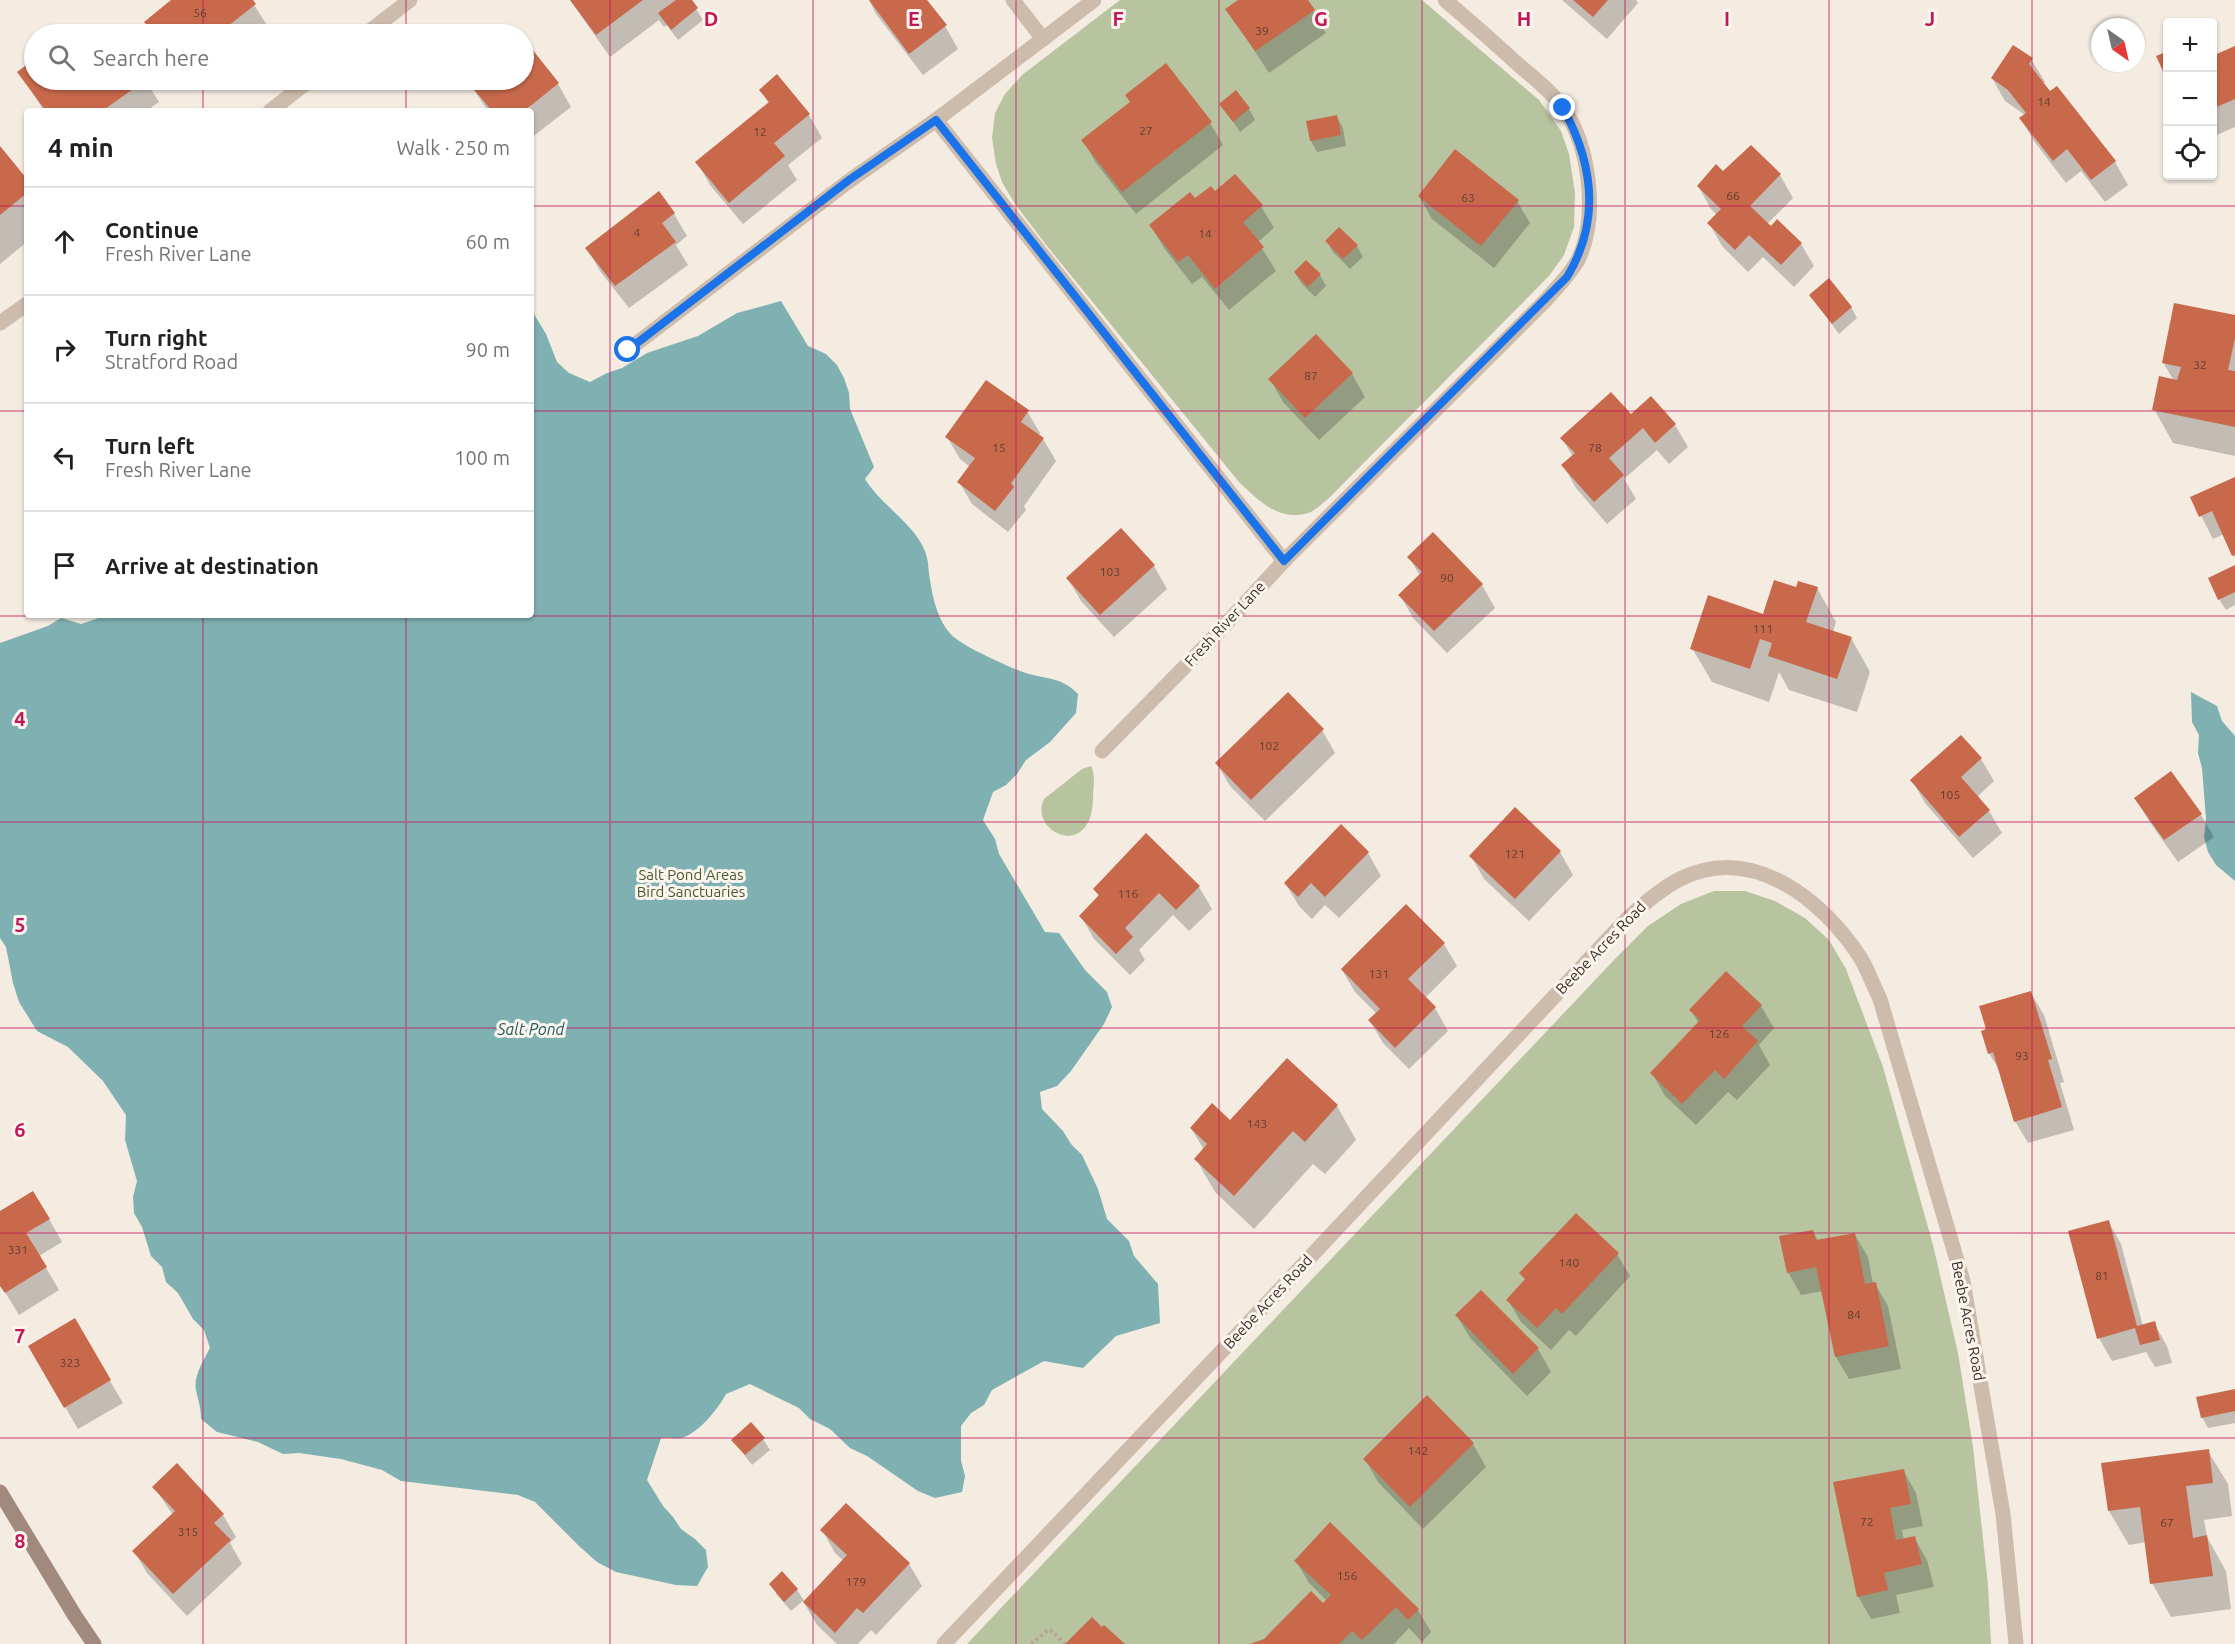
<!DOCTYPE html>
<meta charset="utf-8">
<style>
:root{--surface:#fff;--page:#f2f2f2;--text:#202124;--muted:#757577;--line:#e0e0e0}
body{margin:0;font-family:Ubuntu,sans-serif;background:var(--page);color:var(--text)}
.controls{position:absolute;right:18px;top:18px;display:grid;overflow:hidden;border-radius:6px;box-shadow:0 2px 4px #0004}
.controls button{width:54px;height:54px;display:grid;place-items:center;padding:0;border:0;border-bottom:2px solid var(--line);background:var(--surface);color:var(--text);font:30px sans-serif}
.compass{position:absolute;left:2091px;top:18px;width:54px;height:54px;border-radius:50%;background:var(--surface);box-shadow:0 2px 4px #0004;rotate:146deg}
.stop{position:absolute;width:18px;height:18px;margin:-14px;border:4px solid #1a73e8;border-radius:50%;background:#fff}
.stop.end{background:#1a73e8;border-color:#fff;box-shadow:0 2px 6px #0008}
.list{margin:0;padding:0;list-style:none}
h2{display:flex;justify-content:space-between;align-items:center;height:78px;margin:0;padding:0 24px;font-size:26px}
h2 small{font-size:20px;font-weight:400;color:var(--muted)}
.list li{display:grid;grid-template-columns:39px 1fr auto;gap:18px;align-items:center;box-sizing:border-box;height:108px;padding:0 24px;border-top:2px solid var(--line)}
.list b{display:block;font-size:22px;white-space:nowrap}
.list p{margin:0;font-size:20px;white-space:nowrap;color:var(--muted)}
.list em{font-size:20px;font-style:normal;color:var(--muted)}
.icon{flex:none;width:33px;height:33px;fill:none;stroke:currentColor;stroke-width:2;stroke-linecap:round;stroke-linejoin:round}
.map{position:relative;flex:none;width:2235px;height:1644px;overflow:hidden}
.search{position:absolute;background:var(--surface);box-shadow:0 2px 4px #0004;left:24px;top:24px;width:510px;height:66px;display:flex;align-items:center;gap:15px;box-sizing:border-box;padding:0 21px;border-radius:33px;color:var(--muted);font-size:22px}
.panel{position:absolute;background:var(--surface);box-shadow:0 2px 4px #0004;left:24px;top:108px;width:510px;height:510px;border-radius:6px}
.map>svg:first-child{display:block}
.green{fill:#b8c4a0}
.water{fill:#7fb0b2}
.shadow{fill:#0003}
.building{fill:#c8694b}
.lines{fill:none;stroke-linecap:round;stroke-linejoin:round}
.path{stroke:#b9a596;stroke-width:4;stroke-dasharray:3 3;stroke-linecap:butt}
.street{stroke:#cdbbac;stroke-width:15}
.secondary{stroke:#a18a7d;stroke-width:15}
.route{stroke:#1a73e8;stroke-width:8}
.grid{fill:none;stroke:#c2185b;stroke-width:1.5;stroke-opacity:0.55}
.labels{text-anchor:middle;stroke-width:6;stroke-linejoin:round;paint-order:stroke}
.number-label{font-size:12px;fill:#5e3e33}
.street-label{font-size:15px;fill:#3b302b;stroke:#fbf5ee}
.park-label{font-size:15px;fill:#4a5a2e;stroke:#fbf5ee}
.water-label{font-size:16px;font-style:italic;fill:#1f5a5e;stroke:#fbf5ee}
.grid-label{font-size:20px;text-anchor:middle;font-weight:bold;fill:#c2185b;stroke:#fbf5ee;stroke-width:6;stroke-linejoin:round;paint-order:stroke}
</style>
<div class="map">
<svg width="2235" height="1644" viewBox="0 0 2235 1644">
<rect width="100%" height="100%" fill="#f4ebe1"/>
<!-- green -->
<g class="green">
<path d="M1120,0H1422L1539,100L1561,131L1569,154L1575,193L1574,227L1564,255L1549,276L1327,500C1321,504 1315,511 1308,513C1279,522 1258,500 1239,482L1047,246L1015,204L1002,182L996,164L992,138L995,113L1005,94L1022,75Z"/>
<path d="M1091,766C1096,775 1093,788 1093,798C1092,862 1028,832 1044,799L1082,769Z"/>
<polygon points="1714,891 1745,891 1775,901 1805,918 1829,940 1846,969 1883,1067 1933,1245 1958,1353 1973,1447 1988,1585 1991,1644 967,1644 1614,960 1648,926 1681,904"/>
</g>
<!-- water -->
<g class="water">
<path d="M781,301L808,346L826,354L837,365L844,378L849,393L850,409L874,467L865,479C881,505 913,523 924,549C929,559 928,570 930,580C933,600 939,625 955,638C969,649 1003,664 1020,671C1043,680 1060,675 1078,694L1076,713L1050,742L1026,760L1017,774L1006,785L993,792L983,820L995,839L999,854L1045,932L1059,933L1085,970L1107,992L1112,1007L1104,1024L1071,1071L1057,1086L1040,1092L1042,1109L1063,1131L1071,1144L1082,1155L1098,1189L1107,1219L1129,1241L1134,1256L1158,1284L1160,1323L1116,1336L1083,1368L1044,1361L992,1390L984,1405L971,1413L961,1426V1461L965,1476L962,1492L935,1498L918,1491L867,1456L850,1448L830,1429L810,1419L799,1408L750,1384L726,1394C719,1408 697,1435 681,1438C674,1439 667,1437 661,1438L647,1480L663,1506L673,1517L681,1529L695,1539L706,1550L708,1567L697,1586L676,1585L616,1572L597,1562L579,1546L535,1502L518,1495L401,1481L382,1470L341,1459L299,1453L283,1454L258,1442L217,1432L201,1419C201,1406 198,1401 196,1390C193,1376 204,1360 210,1348L204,1330L193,1319L178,1293L166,1282L162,1267L151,1256L142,1227L134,1213L133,1197L137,1181L125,1140L126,1115L103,1081L68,1047L37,1031L19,1002L13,983L6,947L0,938V643L48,626L61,618L81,624L108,615H531V309L546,334L557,362L569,373L590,382L607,373L622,368L647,353L698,336L737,313Z"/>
<polygon points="2191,692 2217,706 2222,721 2235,736 2235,881 2216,865 2208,852 2204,837 2206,819 2202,768 2198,753 2199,735 2192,722"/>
</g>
<!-- shadow -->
<g class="shadow">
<polygon points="174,0 251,0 268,27 259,34 153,34 146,22"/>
<polygon points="570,0 690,0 703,20 678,40 667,25 664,27 659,20 610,57"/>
<polygon points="869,0 925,0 945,26 958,49 923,75 876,14"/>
<polygon points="1240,0 1306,0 1326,33 1269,73 1227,9"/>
<polygon points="1562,0 1636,0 1638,3 1607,39"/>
<polygon points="524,42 558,84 571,107 531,138 531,111 488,111 467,80 524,80"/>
<polygon points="2235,47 2235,127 2212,137 2212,57"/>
<polygon points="2031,59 2045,82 2043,84 2050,93 2056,88 2115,162 2128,185 2105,202 2081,171 2066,183 2034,141 2021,119 2025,115 2005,101 1992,78"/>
<polygon points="34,61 34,80 145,80 159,102 146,111 44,111 19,72"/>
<polygon points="777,77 809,115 822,138 788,165 797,180 743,224 710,185 697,162 769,104 761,90"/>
<polygon points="188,80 203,80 194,87"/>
<polygon points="1221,104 1249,109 1255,120 1240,132"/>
<polygon points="1337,117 1343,128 1346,146 1317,152 1311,141"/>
<polygon points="1210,123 1223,145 1136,214 1096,163 1083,140"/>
<polygon points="0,149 27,182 27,242 0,264"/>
<polygon points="1780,175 1793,198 1767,224 1801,244 1814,266 1794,287 1763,257 1748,272 1722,246 1709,223 1717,215 1711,209 1698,186"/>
<polygon points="1215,193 1261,206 1274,228 1258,242 1276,271 1229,310 1202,277 1192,284 1164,248 1151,226 1194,200"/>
<polygon points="1419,196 1517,201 1530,223 1494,268 1432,219"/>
<polygon points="674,214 687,236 676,245 688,265 629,308 600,271 587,248"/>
<polygon points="1339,229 1357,246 1363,257 1350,269 1333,252 1327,241"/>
<polygon points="1306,262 1320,275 1326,286 1315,297 1302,284 1295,273"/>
<polygon points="1811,295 1851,307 1857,318 1839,334"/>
<polygon points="2235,317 2235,456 2173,443 2154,409 2174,381 2163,362"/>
<polygon points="1352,374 1365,397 1319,440 1283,402 1270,379"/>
<polygon points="1027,411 1040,433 1039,436 1043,439 1056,461 1024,506 1026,510 1008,532 972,504 959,482 970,467 960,459 947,437"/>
<polygon points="1630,416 1675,425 1688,447 1669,464 1657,450 1624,479 1636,499 1607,524 1576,488 1563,465 1573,457 1562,438"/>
<polygon points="2235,479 2235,558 2224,534 2213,539 2192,498"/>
<polygon points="1121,530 1154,566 1167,589 1114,637 1081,601 1068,579"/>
<polygon points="1409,557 1482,585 1495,608 1447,653 1413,618 1400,595 1420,576"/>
<polygon points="2235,567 2235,605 2226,610 2219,599"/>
<polygon points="1817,588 1836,622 1833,632 1851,638 1870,672 1857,712 1789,690 1779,672 1769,702 1712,682 1692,648 1764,615 1797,589"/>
<polygon points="1322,730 1335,753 1265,821 1230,786 1217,764"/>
<polygon points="1981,759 1994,781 1977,797 1989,811 2002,833 1973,858 1925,803 1912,780"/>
<polygon points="2136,798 2201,815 2214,837 2178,862 2149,821"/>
<polygon points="1515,809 1560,852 1573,875 1529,921 1484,879 1471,856"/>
<polygon points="1341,826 1368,853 1381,876 1339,918 1325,905 1312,919 1299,906 1285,883"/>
<polygon points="1199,887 1212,909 1189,931 1173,915 1139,950 1145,960 1130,975 1094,939 1081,916 1099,897 1095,889"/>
<polygon points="1444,944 1457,966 1425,998 1435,1008 1448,1031 1409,1069 1383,1043 1370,1021 1377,1014 1355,992 1342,970"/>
<polygon points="2031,993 2044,1015 2064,1082 2060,1083 2074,1130 2028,1143 2015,1121 2001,1073 1989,1053 1988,1030"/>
<polygon points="1761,1006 1774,1028 1759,1045 1770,1065 1737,1100 1728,1092 1696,1125 1665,1096 1652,1073 1699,1024 1691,1010"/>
<polygon points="1337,1106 1356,1140 1325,1174 1313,1164 1254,1229 1215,1192 1196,1159 1204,1150 1191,1128"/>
<polygon points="0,1213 49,1219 62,1242 39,1256 59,1290 19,1315 0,1284"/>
<polygon points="2108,1221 2121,1244 2143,1326 2154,1323 2167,1346 2172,1363 2155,1367 2146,1352 2112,1361 2099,1338"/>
<polygon points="1813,1231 1818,1241 1855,1235 1868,1257 1873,1284 1875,1284 1888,1306 1901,1369 1849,1379 1836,1357 1823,1291 1801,1295 1788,1272"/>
<polygon points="1617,1254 1630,1276 1576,1336 1569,1330 1551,1350 1521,1322 1508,1300 1526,1281 1521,1274"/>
<polygon points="1457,1316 1538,1349 1551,1372 1527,1396 1470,1338"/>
<polygon points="74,1320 123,1403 78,1429 30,1346"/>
<polygon points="2235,1391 2235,1423 2208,1428 2202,1417"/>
<polygon points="1427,1398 1473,1444 1486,1467 1423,1529 1378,1482 1365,1459"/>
<polygon points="763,1439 770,1450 752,1465 733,1440"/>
<polygon points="2208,1451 2228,1484 2232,1516 2204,1520 2207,1537 2226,1571 2231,1609 2171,1617 2152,1583 2146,1542 2129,1545 2109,1511 2103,1464"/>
<polygon points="1903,1470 1916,1493 1923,1526 1902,1530 1904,1540 1914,1537 1927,1560 1934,1587 1896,1595 1900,1613 1871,1619 1858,1596"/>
<polygon points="154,1487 223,1515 236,1537 230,1543 242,1564 187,1616 147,1573 134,1551 173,1515"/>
<polygon points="822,1530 909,1564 922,1586 876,1635 871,1630 858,1644 837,1644 817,1625 803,1601 791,1611 777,1595 771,1584 797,1590 805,1602 844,1561 835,1553"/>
<polygon points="1296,1561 1418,1610 1431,1632 1422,1642 1409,1628 1394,1644 1253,1644 1265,1641 1327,1601 1309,1583"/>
</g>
<!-- building -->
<g class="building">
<polygon points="171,0 253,0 256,4 218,34 155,34 144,22"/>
<polygon points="570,0 643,0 596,35"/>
<polygon points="676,0 692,0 698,8 671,30 658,13"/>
<polygon points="869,0 927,0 947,25 909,54"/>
<polygon points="1238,0 1308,0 1315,10 1255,51 1225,9"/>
<polygon points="1573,0 1608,0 1593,17"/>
<polygon points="524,39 559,83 524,111 492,111 466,80 524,80"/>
<polygon points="2013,45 2033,58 2029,64 2050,91 2057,86 2116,161 2091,180 2067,149 2053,161 2019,118 2026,113 2008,90 1991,78"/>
<polygon points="2235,46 2235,99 2212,109 2212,56"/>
<polygon points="2168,51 2168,82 2156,56"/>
<polygon points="34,59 34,80 146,80 102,111 46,111 17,72"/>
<polygon points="1166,63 1212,122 1122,192 1081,140 1130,102 1125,95"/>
<polygon points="777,74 810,114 774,143 785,156 729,203 695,162 769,102 759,90"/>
<polygon points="1236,90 1250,108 1233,122 1219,104"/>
<polygon points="1337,115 1341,135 1310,141 1306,121"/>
<polygon points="1751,145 1781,174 1750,206 1771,226 1777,219 1802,243 1781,265 1749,235 1735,250 1707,223 1721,209 1697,186 1716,164 1723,171"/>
<polygon points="0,146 27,179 27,193 0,215"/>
<polygon points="1455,149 1519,200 1481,246 1418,196"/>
<polygon points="1235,174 1263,205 1243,222 1264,247 1215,289 1188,255 1178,262 1149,225 1190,192 1195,198 1211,186 1215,191"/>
<polygon points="659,191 675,213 662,223 676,242 615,286 585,248"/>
<polygon points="1339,227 1358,245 1343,259 1325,241"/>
<polygon points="1306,260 1321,274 1308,287 1294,272"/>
<polygon points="1829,278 1852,307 1832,324 1809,295"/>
<polygon points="2174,303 2235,315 2235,338 2228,370 2235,371 2235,427 2152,410 2159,376 2177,380 2181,367 2162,363"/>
<polygon points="1316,334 1353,373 1305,418 1268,379"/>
<polygon points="986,380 1029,410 1021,422 1044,438 1011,483 1014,487 995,511 957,482 975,458 945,437"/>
<polygon points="1611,392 1631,414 1651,396 1676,424 1655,443 1643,428 1609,458 1624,475 1594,502 1561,465 1575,453 1560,438"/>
<polygon points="2235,477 2235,555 2232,556 2212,511 2199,517 2190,497"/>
<polygon points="1121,528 1155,565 1100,615 1066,578"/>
<polygon points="1433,532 1483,584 1434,631 1398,595 1422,572 1407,557"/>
<polygon points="2235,565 2235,592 2218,600 2208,578"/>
<polygon points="1774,580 1796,587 1798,581 1818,587 1806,622 1852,637 1837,679 1768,656 1772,643 1760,639 1750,669 1690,649 1708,595 1763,614"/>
<polygon points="1288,692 1324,729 1251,800 1215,763"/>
<polygon points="1961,735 1982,758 1961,777 1990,810 1959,837 1910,780"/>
<polygon points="2171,771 2202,814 2164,840 2134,798"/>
<polygon points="1515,807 1561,851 1515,899 1469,856"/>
<polygon points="1341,824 1369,852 1325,897 1311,883 1298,897 1284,883"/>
<polygon points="1146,833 1200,886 1176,910 1159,893 1125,928 1133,937 1116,954 1079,916 1099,895 1093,889"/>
<polygon points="1406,904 1445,943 1408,979 1436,1007 1395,1048 1368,1020 1380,1009 1341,969"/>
<polygon points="1726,971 1762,1005 1742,1026 1758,1041 1724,1079 1715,1070 1682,1104 1650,1073 1700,1020 1689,1010"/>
<polygon points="2031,991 2052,1059 2048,1060 2062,1107 2014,1122 1993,1052 1988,1054 1981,1031 1986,1029 1979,1006"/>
<polygon points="1287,1058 1338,1105 1305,1142 1293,1131 1234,1196 1194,1159 1207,1144 1190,1128 1212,1103 1230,1120"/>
<polygon points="33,1191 50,1219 26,1233 47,1267 5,1293 0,1286 0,1211"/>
<polygon points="1576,1213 1619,1253 1562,1314 1556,1308 1537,1328 1506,1300 1525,1279 1519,1273"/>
<polygon points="2109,1220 2137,1326 2155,1321 2160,1340 2140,1345 2135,1328 2097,1339 2068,1231"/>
<polygon points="1813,1230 1816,1240 1855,1233 1865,1284 1876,1282 1889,1346 1835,1357 1816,1267 1787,1273 1779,1236"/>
<polygon points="1481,1290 1539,1348 1513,1374 1455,1315"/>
<polygon points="75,1318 111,1380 64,1408 28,1346"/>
<polygon points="2235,1389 2235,1411 2201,1418 2196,1397"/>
<polygon points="1427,1395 1474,1443 1410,1507 1363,1459"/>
<polygon points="751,1422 765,1438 745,1455 731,1440"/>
<polygon points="2209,1449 2213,1483 2186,1486 2193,1538 2207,1535 2213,1576 2150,1584 2140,1507 2108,1511 2101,1463"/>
<polygon points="177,1463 224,1514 214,1523 231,1540 173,1594 132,1551 175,1511 152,1487"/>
<polygon points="1904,1469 1911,1504 1890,1508 1896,1540 1915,1536 1922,1564 1884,1573 1888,1590 1857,1597 1833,1482"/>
<polygon points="846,1503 910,1563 863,1613 857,1608 835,1633 803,1602 847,1555 820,1530"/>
<polygon points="1330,1522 1419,1609 1408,1620 1396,1607 1362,1640 1352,1631 1339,1644 1250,1644 1264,1639 1311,1591 1323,1603 1331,1595 1294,1561"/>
<polygon points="782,1571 798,1589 784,1602 769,1584"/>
<polygon points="1092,1617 1102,1627 1104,1625 1125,1644 1065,1644"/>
</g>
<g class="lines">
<!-- path -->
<polyline class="path" points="1031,1644 1048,1630 1052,1631 1065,1644"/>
<!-- street -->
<g class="street">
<polyline points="1013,0 1043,39 1094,0"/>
<polyline points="366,34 410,0"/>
<polyline points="270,111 310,80"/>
<polyline points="936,120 1284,561"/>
<polyline points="0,323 27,304"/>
<polyline points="628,350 849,181 936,120 1043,39"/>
<path d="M1102,751L1211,640L1284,561L1545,301C1557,287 1571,274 1579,258C1598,216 1590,146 1563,108C1552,92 1535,79 1521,67C1496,44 1471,22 1445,0"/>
<path d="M944,1644L1239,1333L1625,921C1642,905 1659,890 1680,879C1752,843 1822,899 1860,957C1868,970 1873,985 1880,999L1963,1281L2003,1514L2016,1644"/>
</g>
<!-- secondary -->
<polyline class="secondary" points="0,1492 75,1616 94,1644"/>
</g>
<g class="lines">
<!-- route -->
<path class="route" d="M628,350L849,180L936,120L1284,561L1567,277C1601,221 1593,163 1563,108"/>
</g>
<!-- grid -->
<path class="grid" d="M203,0V34M406,0V34M610,0V1644M813,0V1644M1016,0V1644M1219,0V1644M1422,0V1644M1625,0V1644M1829,0V1644M2032,0V1644M203,80V111M406,80V111M0,206H27M531,206H2235M0,411H27M531,411H2235M203,615V1644M406,615V1644M0,616H2235M0,822H2235M0,1028H2235M0,1233H2235M0,1438H2235"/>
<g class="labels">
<!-- number labels -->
<g class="number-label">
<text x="200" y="17">56</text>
<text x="1262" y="35">39</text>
<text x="2044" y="106">14</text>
<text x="1146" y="135">27</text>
<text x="760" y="136">12</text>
<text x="1733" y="200">66</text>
<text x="1468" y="202">63</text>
<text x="637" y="237">4</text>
<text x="1205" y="238">14</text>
<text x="2200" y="369">32</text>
<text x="1311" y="380">87</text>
<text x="999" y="452">15</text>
<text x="1595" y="452">78</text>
<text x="1110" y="576">103</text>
<text x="1447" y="582">90</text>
<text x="1763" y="633">111</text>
<text x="1269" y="750">102</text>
<text x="1950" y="799">105</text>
<text x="1515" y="858">121</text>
<text x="1128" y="898">116</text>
<text x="1379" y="978">131</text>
<text x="1719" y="1038">126</text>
<text x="2022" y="1060">93</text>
<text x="1257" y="1128">143</text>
<text x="18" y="1254">331</text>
<text x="1569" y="1267">140</text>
<text x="2102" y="1280">81</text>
<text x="1854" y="1319">84</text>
<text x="70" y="1367">323</text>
<text x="1418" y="1455">142</text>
<text x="1867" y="1526">72</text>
<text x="2167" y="1527">67</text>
<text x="188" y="1536">315</text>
<text x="1347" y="1580">156</text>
<text x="856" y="1586">179</text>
</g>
<!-- street labels -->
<g class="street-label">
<text transform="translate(1225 624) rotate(-47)" y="5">Fresh River Lane</text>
<text transform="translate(1601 948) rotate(-46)" y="5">Beebe Acres Road</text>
<text transform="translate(1268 1302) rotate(-47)" y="5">Beebe Acres Road</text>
<text transform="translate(1968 1321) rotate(79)" y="5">Beebe Acres Road</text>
</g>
<!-- park labels -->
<g class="park-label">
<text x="691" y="880">Salt Pond Areas<tspan x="691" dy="17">Bird Sanctuaries</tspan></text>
</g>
<!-- water labels -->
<g class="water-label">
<text x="531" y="1035">Salt Pond</text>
</g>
</g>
<g class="grid-label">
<text x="711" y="26">D</text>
<text x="914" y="26">E</text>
<text x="1118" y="26">F</text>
<text x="1321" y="26">G</text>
<text x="1524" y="26">H</text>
<text x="1727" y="26">I</text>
<text x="1930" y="26">J</text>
<text x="20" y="726">4</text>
<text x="20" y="932">5</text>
<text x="20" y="1137">6</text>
<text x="20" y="1343">7</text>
<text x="20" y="1548">8</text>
</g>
</svg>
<div class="controls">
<button>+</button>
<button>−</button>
<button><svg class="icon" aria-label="locate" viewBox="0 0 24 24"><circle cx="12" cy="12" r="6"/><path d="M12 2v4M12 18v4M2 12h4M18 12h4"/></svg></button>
</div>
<svg class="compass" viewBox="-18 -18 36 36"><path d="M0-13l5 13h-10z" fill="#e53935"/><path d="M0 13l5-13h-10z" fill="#757577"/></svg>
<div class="stop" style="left:628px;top:350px"></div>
<div class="stop end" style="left:1563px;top:108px"></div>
<div class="search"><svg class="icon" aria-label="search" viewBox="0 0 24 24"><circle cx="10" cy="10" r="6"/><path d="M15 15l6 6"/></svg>Search here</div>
<section class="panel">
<h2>4 min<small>Walk · 250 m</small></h2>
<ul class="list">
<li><svg class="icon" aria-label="ahead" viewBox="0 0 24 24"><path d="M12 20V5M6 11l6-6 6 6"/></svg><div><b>Continue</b><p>Fresh River Lane</p></div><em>60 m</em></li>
<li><svg class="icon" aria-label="right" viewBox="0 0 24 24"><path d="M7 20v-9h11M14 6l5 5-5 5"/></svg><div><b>Turn right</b><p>Stratford Road</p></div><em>90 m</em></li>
<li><svg class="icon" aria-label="left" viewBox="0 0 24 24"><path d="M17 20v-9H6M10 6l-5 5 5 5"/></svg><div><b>Turn left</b><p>Fresh River Lane</p></div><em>100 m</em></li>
<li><svg class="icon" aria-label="arrive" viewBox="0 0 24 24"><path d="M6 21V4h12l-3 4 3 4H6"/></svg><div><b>Arrive at destination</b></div></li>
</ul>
</section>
</div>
